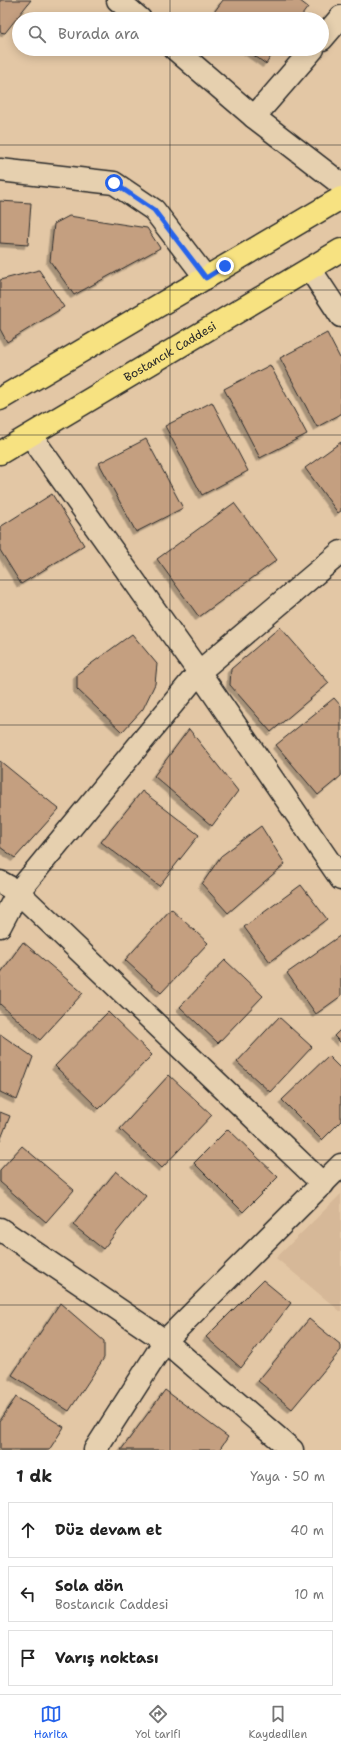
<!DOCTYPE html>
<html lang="tr">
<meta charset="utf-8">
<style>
:root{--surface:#fff;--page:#f6f6f6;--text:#222;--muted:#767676;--line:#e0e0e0;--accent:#2563eb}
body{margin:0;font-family:"Shantell Sans",sans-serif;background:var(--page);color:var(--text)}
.stop{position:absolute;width:12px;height:12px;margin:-9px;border:3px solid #2563eb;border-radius:50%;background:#fff}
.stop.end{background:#2563eb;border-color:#fff;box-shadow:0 1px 4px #0008}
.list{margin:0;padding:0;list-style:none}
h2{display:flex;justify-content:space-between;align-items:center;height:52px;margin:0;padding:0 16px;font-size:17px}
h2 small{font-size:13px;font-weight:400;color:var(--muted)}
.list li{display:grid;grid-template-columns:26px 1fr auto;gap:12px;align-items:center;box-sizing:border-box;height:56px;margin:0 8px 8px;padding:0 8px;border:1px solid var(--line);border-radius:0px}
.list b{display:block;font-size:15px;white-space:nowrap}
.list p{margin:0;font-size:13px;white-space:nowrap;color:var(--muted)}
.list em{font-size:13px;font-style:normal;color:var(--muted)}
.icon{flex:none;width:22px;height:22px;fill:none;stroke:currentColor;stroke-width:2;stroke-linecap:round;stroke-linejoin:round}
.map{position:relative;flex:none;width:341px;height:1450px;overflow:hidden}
.search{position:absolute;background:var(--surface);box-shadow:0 2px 10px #0003;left:12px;right:12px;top:12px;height:44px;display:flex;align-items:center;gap:10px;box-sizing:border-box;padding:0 14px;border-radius:22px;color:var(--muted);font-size:15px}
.sheet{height:244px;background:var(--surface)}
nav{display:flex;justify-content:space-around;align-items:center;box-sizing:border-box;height:56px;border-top:1px solid var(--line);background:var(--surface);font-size:11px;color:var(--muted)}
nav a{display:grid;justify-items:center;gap:2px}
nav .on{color:var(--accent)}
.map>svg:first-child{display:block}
.built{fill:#d6b898}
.building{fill:#c49f80;stroke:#2b2b2b;filter:url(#shadow)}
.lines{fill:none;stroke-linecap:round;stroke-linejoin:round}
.minor-casing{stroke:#2b2b2b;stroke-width:25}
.major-casing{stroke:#2b2b2b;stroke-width:25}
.minor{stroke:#e6d0af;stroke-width:22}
.major{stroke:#f7e281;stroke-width:22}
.route{stroke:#2563eb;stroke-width:5}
.grid{fill:none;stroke:#2b2b2b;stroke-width:1;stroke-opacity:0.55}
.labels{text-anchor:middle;stroke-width:3;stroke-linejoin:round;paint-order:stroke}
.street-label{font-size:12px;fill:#2b2b2b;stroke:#e6d0af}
</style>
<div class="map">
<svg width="341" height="1450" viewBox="0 0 341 1450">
<defs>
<filter id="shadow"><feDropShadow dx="-3.5" dy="3.5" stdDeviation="0" flood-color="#0004"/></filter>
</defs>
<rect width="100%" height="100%" fill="#e3c7a5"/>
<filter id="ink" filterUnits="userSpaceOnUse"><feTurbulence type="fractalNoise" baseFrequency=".025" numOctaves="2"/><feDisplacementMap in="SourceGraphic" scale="8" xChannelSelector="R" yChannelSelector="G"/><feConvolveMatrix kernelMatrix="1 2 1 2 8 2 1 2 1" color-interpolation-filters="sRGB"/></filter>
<g filter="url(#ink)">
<!-- built -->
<polygon class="built" points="341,1194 341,1312 276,1258"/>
<!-- building -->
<g class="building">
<polygon points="0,0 31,0 5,33 0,32"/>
<polygon points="223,0 299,0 308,7 299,19 209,19"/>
<polygon points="245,49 276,49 266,64"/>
<polygon points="0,201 31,203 28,245 0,243"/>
<polygon points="69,216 147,228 160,248 74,295 50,261 54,224"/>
<polygon points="39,270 64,307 7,342 0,329 0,280"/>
<polygon points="327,333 341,360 341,414 317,427 280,358"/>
<polygon points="270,365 307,434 260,458 224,389"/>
<polygon points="212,402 248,471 202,495 165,426"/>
<polygon points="146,439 183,508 136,532 99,463"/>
<polygon points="341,442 341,511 338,513 305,468"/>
<polygon points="52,494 84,545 21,584 0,550 0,527"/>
<polygon points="234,503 277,560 199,617 157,559"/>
<polygon points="280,627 329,683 271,732 230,685 231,669"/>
<polygon points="132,634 157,664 155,684 143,709 122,732 77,689 77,674"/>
<polygon points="334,698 341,706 341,776 318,795 276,745"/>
<polygon points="189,729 238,791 212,826 154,776"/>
<polygon points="0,761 59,809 15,858 0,847"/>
<polygon points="142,791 199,835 159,886 101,842"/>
<polygon points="261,826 285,864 228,913 202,884 221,856"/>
<polygon points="301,885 327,919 270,962 244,927"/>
<polygon points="171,909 208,943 161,993 125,960"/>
<polygon points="341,935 341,996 316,1014 287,973"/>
<polygon points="23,942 83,993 40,1040 0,1004 0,974"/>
<polygon points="225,960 263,996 218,1043 180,1007"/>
<polygon points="108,1012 152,1055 99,1109 55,1066"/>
<polygon points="279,1017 312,1047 270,1092 237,1062"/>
<polygon points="341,1029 341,1043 334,1036"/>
<polygon points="0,1034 33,1057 17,1100 0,1092"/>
<polygon points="328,1056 341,1069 341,1121 322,1140 282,1100"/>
<polygon points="169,1075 212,1115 162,1168 120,1129"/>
<polygon points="0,1112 10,1116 0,1141"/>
<polygon points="228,1129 278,1177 243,1212 194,1163"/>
<polygon points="22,1146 74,1190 46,1222 0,1182 0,1170"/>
<polygon points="116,1171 146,1196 103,1249 73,1225"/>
<polygon points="263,1280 291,1303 241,1368 206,1337"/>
<polygon points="60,1303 104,1341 104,1358 69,1411 12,1375"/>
<polygon points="309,1319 341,1345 341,1350 292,1409 258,1381"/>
<polygon points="165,1390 228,1437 219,1450 121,1450"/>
<polygon points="16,1397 64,1427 49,1450 0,1450 0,1421"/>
</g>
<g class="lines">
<!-- minor casing -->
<g class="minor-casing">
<g id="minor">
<polyline points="118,0 140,19"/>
<polyline points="322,39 341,17"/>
<polyline points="175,49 254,117 341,184"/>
<polyline points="254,117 313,49"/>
<polyline points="0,170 114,183 154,210 206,278"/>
<polyline points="310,269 341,316"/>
<polyline points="31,436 199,672 341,879"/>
<polyline points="0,882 18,892 323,1184"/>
<polyline points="0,926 18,892 199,672 341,552"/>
<polyline points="0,1229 165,1341 292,1450"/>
<polyline points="95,1450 165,1341 341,1165"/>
</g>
</g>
<!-- major casing -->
<g class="major-casing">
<g id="major">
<polyline points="0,399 341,198"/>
<path id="s1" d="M0,453L341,250"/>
</g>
</g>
<!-- minor -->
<use href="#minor" class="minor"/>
<!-- major -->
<use href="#major" class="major"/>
</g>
</g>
<g class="lines" filter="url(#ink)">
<!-- route -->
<polyline class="route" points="114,183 154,210 206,278 225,266"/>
</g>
<!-- grid -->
<path class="grid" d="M170,0V19M170,49V1450M0,145H341M0,290H341M0,435H341M0,580H341M0,725H341M0,870H341M0,1015H341M0,1160H341M0,1305H341"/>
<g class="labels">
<!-- street labels -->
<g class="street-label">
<text dy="4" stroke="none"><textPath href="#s1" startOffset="198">Bostancık Caddesi</textPath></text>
</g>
</g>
</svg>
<div class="stop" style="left:114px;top:183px"></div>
<div class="stop end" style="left:225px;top:266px"></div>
<div class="search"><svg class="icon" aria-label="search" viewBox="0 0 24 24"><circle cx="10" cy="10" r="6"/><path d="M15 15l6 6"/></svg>Burada ara</div>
</div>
<section class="sheet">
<h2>1 dk<small>Yaya · 50 m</small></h2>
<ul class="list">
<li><svg class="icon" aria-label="ahead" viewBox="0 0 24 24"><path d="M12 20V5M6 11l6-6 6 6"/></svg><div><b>Düz devam et</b></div><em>40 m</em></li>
<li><svg class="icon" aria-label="left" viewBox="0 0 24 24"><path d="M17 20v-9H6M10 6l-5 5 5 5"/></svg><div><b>Sola dön</b><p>Bostancık Caddesi</p></div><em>10 m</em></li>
<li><svg class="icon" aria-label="arrive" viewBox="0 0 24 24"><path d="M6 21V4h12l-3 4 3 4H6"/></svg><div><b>Varış noktası</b></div></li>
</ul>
</section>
<nav>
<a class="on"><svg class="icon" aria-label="map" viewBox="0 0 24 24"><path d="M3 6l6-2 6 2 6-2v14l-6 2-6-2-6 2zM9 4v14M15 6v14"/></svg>Harita</a>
<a><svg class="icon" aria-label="directions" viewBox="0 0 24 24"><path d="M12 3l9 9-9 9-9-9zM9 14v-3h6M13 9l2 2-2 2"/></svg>Yol tarifi</a>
<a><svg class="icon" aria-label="saved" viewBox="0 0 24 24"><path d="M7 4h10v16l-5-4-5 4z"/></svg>Kaydedilen</a>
</nav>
